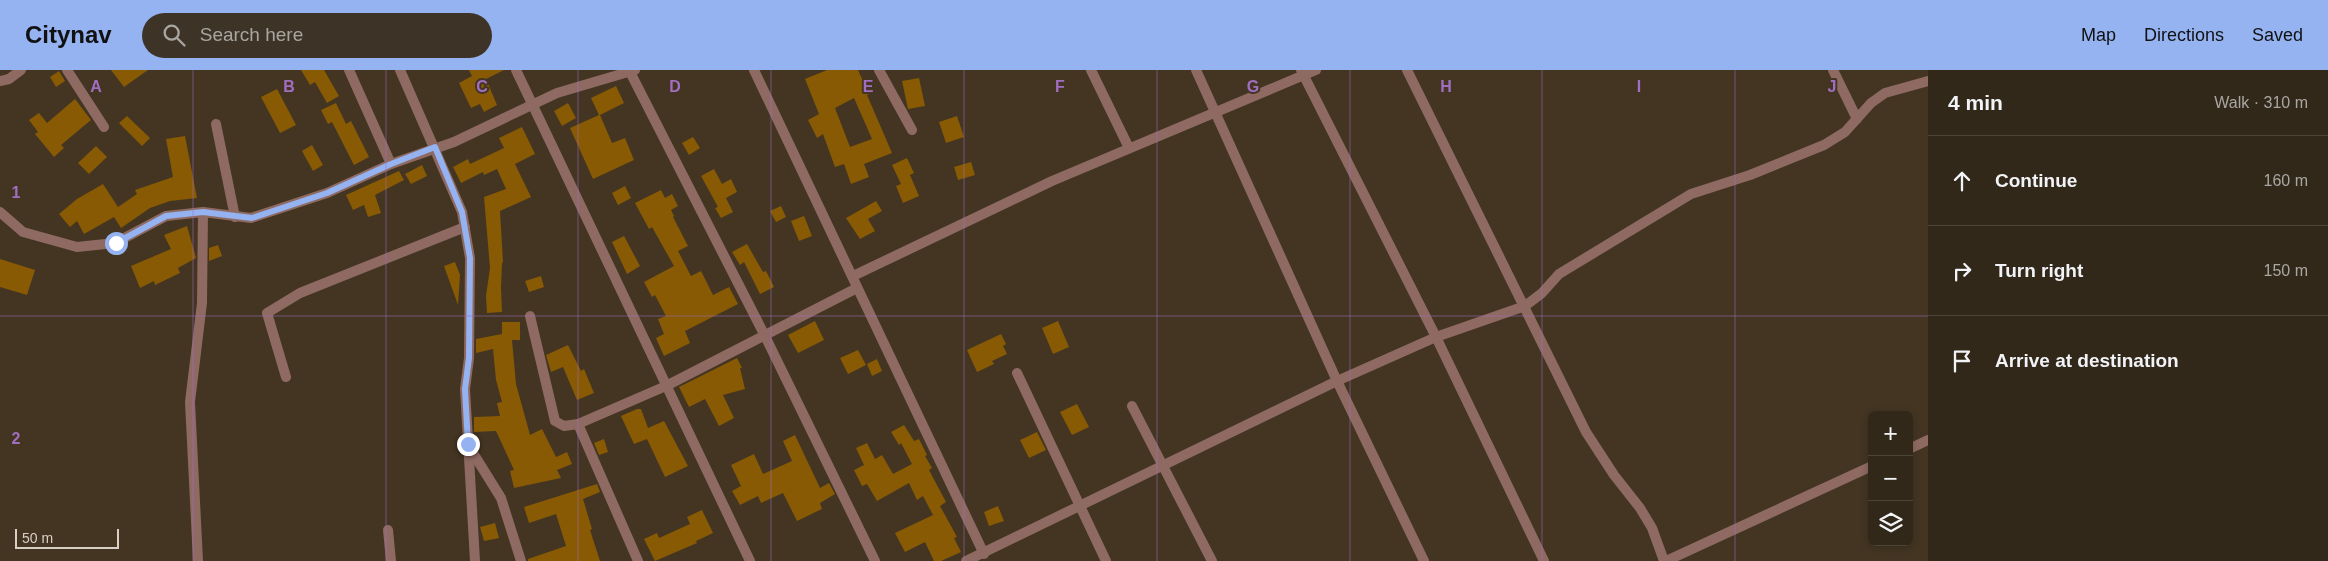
<!DOCTYPE html>
<meta charset="utf-8">
<style>
:root{--surface:#32281a;--page:#3d3427;--text:#f1f3f6;--muted:#a8a6a2;--line:#4d4439;--accent:#95b2f1}
body{margin:0;font-family:Helvetica,sans-serif;background:var(--page);color:var(--text)}
.controls{position:absolute;right:15px;bottom:15px;display:grid;overflow:hidden;border-radius:8px;box-shadow:0 2px 8px #0003}
.controls button{width:45px;height:45px;display:grid;place-items:center;padding:0;border:0;border-bottom:1px solid var(--line);background:var(--surface);color:var(--text);font:25px sans-serif}
.scale{position:absolute;left:15px;bottom:12px;width:104px;box-sizing:border-box;padding-left:5px;border:2px solid #d9d0c5;border-top:0;font-size:14px;line-height:18px;white-space:nowrap;color:#d9d0c5;-webkit-text-stroke:4px #433522;paint-order:stroke}
.stop{position:absolute;width:15px;height:15px;margin:-11px;border:4px solid #95b2f1;border-radius:50%;background:#fff}
.stop.end{background:#95b2f1;border-color:#fff;box-shadow:0 1px 5px #0008}
.list{margin:0;padding:0;list-style:none}
h2{display:flex;justify-content:space-between;align-items:center;height:65px;margin:0;padding:0 20px;font-size:21px}
h2 small{font-size:16px;font-weight:400;color:var(--muted)}
.list li{display:grid;grid-template-columns:32px 1fr auto;gap:15px;align-items:center;box-sizing:border-box;height:90px;padding:0 20px;border-top:1px solid var(--line)}
.list b{display:block;font-size:19px;white-space:nowrap}
.list em{font-size:16px;font-style:normal;color:var(--muted)}
.icon{flex:none;width:28px;height:28px;fill:none;stroke:currentColor;stroke-width:2;stroke-linecap:round;stroke-linejoin:round}
.map{position:relative;flex:none;width:1928px;height:491px;overflow:hidden}
header{display:flex;align-items:center;gap:30px;box-sizing:border-box;height:70px;padding:0 25px;background:var(--accent);color:#111}
header strong{font-size:24px}
nav{display:flex;gap:28px;margin-inline-start:auto;font-size:18px}
.search{width:350px;height:45px;background:var(--page);display:flex;align-items:center;gap:12px;box-sizing:border-box;padding:0 18px;border-radius:28px;color:var(--muted);font-size:19px}
main{display:flex}
aside{flex:1;background:var(--surface)}
.map>svg:first-child{display:block}
.building{fill:#885a03;fill-rule:evenodd}
.lines{fill:none;stroke-linecap:round;stroke-linejoin:round}
.minor{stroke:#8e6a62;stroke-width:10}
.route{stroke:#95b2f1;stroke-width:6}
.grid{fill:none;stroke:#a16ec1;stroke-width:1;stroke-opacity:0.55}
.grid-label{font-size:16px;text-anchor:middle;font-weight:bold;fill:#a16ec1;stroke:#433522;stroke-width:4;stroke-linejoin:round;paint-order:stroke}
</style>
<header>
<strong>Citynav</strong>
<div class="search"><svg class="icon" aria-label="search" viewBox="0 0 24 24"><circle cx="10" cy="10" r="6"/><path d="M15 15l6 6"/></svg>Search here</div>
<nav><a>Map</a><a>Directions</a><a>Saved</a></nav>
</header>
<main>
<div class="map">
<svg width="1928" height="491" viewBox="0 0 1928 491">
<rect width="100%" height="100%" fill="#433522"/>
<!-- building -->
<g class="building">
<polygon points="111,0 148,0 124,17"/>
<polygon points="301,0 324,0 339,26 327,33 315,12 310,15"/>
<polygon points="469,0 504,0 486,9 497,35 484,42 480,34 471,38 459,13 472,6"/>
<path d="M827,0H858L863,11L867,10L873,22L867,25L892,83L864,94L869,107L851,114L844,94L835,97L823,64L817,68L808,50L819,44L805,9ZM854,28L872,69L850,77L835,38Z"/>
<polygon points="59,1 65,11 56,17 50,7"/>
<polygon points="919,8 925,36 908,39 902,11"/>
<polygon points="616,16 624,33 600,45 612,73 625,68 634,90 593,109 570,58 599,45 591,28"/>
<polygon points="277,19 296,55 280,63 261,27"/>
<polygon points="75,29 91,50 61,75 64,78 54,87 35,64 38,62 29,50 39,43 47,53"/>
<polygon points="336,33 346,54 351,51 369,87 354,95 332,52 328,54 321,40"/>
<polygon points="568,33 576,48 562,56 554,41"/>
<polygon points="127,46 150,68 142,76 119,53"/>
<polygon points="957,46 964,67 946,73 939,52"/>
<polygon points="522,57 535,84 515,94 531,127 500,141 503,192 502,193 501,217 502,242 487,243 486,226 490,198 484,127 506,119 497,99 484,105 483,102 461,113 453,97 468,89 470,94 504,78 499,68"/>
<polygon points="185,66 197,128 170,131 150,138 121,158 114,147 84,164 77,151 70,157 59,144 77,129 103,114 118,137 137,124 135,120 173,107 166,69"/>
<polygon points="693,67 700,78 689,85 682,73"/>
<polygon points="312,75 323,95 313,101 302,81"/>
<polygon points="96,76 107,87 89,104 78,93"/>
<polygon points="907,88 914,103 910,105 919,126 903,133 896,116 901,114 892,95"/>
<polygon points="971,92 975,105 958,110 954,97"/>
<polygon points="422,95 427,106 411,114 405,104"/>
<polygon points="714,99 722,114 731,109 737,122 726,128 733,142 721,148 715,138 718,137 701,106"/>
<polygon points="399,101 404,110 375,125 381,143 368,147 364,135 353,140 346,125"/>
<polygon points="625,116 631,128 618,135 612,123"/>
<polygon points="661,120 665,128 672,124 678,136 671,140 674,146 673,147 688,176 678,181 691,206 701,201 713,225 729,217 738,234 685,261 690,273 664,286 656,268 664,264 658,249 666,246 655,225 652,227 644,212 674,196 652,157 649,159 635,133"/>
<polygon points="876,131 882,141 868,149 875,161 860,169 846,148"/>
<polygon points="781,136 786,147 776,152 770,141"/>
<polygon points="804,146 812,166 799,171 791,151"/>
<polygon points="187,156 196,188 178,198 180,203 155,215 154,211 140,218 131,196 171,179 164,165"/>
<polygon points="624,166 640,196 627,204 612,172"/>
<polygon points="747,174 763,202 766,201 774,217 760,224 744,192 740,195 732,182"/>
<polygon points="218,175 222,186 209,191 209,178"/>
<polygon points="0,189 35,200 27,225 0,217"/>
<polygon points="455,192 460,205 458,235 444,196"/>
<polygon points="541,206 544,217 529,222 525,211"/>
<polygon points="815,251 824,270 798,283 788,265"/>
<polygon points="1058,251 1069,277 1053,284 1042,258"/>
<polygon points="502,252 520,252 520,270 512,270 516,314 530,365 542,359 556,387 567,382 572,394 557,400 561,408 514,418 510,401 514,400 496,361 474,362 474,347 500,346 497,333 502,332 496,310 493,279 476,283 476,269 502,264"/>
<polygon points="1001,264 1006,274 1003,276 1007,284 992,291 994,294 977,302 967,280"/>
<polygon points="568,275 581,301 584,299 594,323 577,330 563,297 551,302 546,285"/>
<polygon points="858,280 866,295 848,304 840,288"/>
<polygon points="737,288 742,298 740,298 745,319 723,325 734,348 719,356 705,329 689,337 679,317"/>
<polygon points="877,289 882,301 872,306 867,294"/>
<polygon points="1077,334 1089,357 1072,365 1060,342"/>
<polygon points="637,339 641,339 648,358 664,351 688,396 665,407 647,369 634,374 621,346"/>
<polygon points="904,355 914,371 919,369 927,385 925,386 932,398 929,400 946,432 940,436 957,467 954,468 961,482 941,491 934,491 925,472 905,482 895,463 933,445 923,426 917,430 909,413 877,431 867,414 862,416 854,400 864,395 856,378 867,373 875,389 882,385 893,404 912,394 901,373 899,375 891,362"/>
<polygon points="1037,362 1046,380 1029,388 1020,370"/>
<polygon points="795,365 820,418 829,413 835,424 820,433 822,439 797,451 783,423 761,433 758,426 740,435 732,421 741,416 731,395 754,384 763,404 792,391 783,371"/>
<polygon points="604,369 608,382 599,385 594,373"/>
<polygon points="597,414 600,422 583,429 592,459 590,460 600,491 528,491 528,489 566,476 556,444 529,453 524,437"/>
<polygon points="998,436 1004,451 989,456 984,442"/>
<polygon points="702,440 713,463 696,471 697,473 655,491 644,469 657,463 659,468 690,454 687,447"/>
<polygon points="495,453 499,468 484,471 480,457"/>
</g>
<g class="lines">
<!-- minor -->
<g class="minor">
<polyline points="67,0 104,57"/>
<polyline points="349,0 391,94"/>
<polyline points="400,0 462,142 470,188 469,288 465,319 475,491"/>
<polyline points="516,0 750,491"/>
<polyline points="629,0 765,266 875,491"/>
<polyline points="754,0 984,484"/>
<polyline points="879,0 912,60"/>
<polyline points="1091,0 1129,78"/>
<polyline points="1196,0 1337,311 1424,491"/>
<polyline points="1301,0 1436,267 1544,491"/>
<polyline points="1407,0 1586,362 1614,405 1640,438 1652,458 1664,491"/>
<polyline points="1833,0 1857,49"/>
<polyline points="0,11 9,9 21,0"/>
<polyline points="216,54 235,147"/>
<polyline points="0,142 23,162 77,177 115,173 166,146 203,142 251,148 327,123 391,94 454,72 557,23 635,0"/>
<polyline points="853,206 1052,111 1316,0"/>
<polyline points="530,246 555,351 564,356 578,354 666,316 857,218"/>
<polyline points="1017,303 1106,491"/>
<polyline points="286,307 267,243 300,223 465,157"/>
<polyline points="1132,336 1212,491"/>
<polyline points="578,354 638,491"/>
<polyline points="468,375 501,428 521,491"/>
<polyline points="1909,379 1928,370"/>
<polyline points="388,460 391,491"/>
<polyline points="198,491 190,332 202,233 203,142"/>
<polyline points="966,491 1337,311 1436,267 1525,236 1542,223 1559,204 1691,124 1750,105 1824,75 1845,62 1871,33 1885,23 1928,11"/>
<polyline points="1666,491 1872,396"/>
</g>
</g>
<g class="lines">
<!-- route -->
<polyline class="route" points="116,173 166,146 203,142 252,148 327,123 391,94 435,77 462,142 470,188 469,288 465,319 468,374"/>
</g>
<!-- grid -->
<path class="grid" d="M193,0V491M386,0V491M578,0V491M771,0V491M964,0V491M1157,0V491M1350,0V491M1542,0V491M1735,0V491M0,246H1928"/>
<g class="grid-label">
<text x="96" y="22">A</text>
<text x="289" y="22">B</text>
<text x="482" y="22">C</text>
<text x="675" y="22">D</text>
<text x="868" y="22">E</text>
<text x="1060" y="22">F</text>
<text x="1253" y="22">G</text>
<text x="1446" y="22">H</text>
<text x="1639" y="22">I</text>
<text x="1832" y="22">J</text>
<text x="16" y="128">1</text>
<text x="16" y="374">2</text>
</g>
</svg>
<div class="controls">
<button>+</button>
<button>−</button>
<button><svg class="icon" aria-label="layers" viewBox="0 0 24 24"><path d="M12 4l9 5-9 5-9-5zM3 14l9 5 9-5"/></svg></button>
</div>
<div class="scale">50 m</div>
<div class="stop" style="left:116px;top:173px"></div>
<div class="stop end" style="left:468px;top:374px"></div>
</div>
<aside>
<h2>4 min<small>Walk · 310 m</small></h2>
<ul class="list">
<li><svg class="icon" aria-label="ahead" viewBox="0 0 24 24"><path d="M12 20V5M6 11l6-6 6 6"/></svg><div><b>Continue</b></div><em>160 m</em></li>
<li><svg class="icon" aria-label="right" viewBox="0 0 24 24"><path d="M7 20v-9h11M14 6l5 5-5 5"/></svg><div><b>Turn right</b></div><em>150 m</em></li>
<li><svg class="icon" aria-label="arrive" viewBox="0 0 24 24"><path d="M6 21V4h12l-3 4 3 4H6"/></svg><div><b>Arrive at destination</b></div></li>
</ul>
</aside>
</main>
